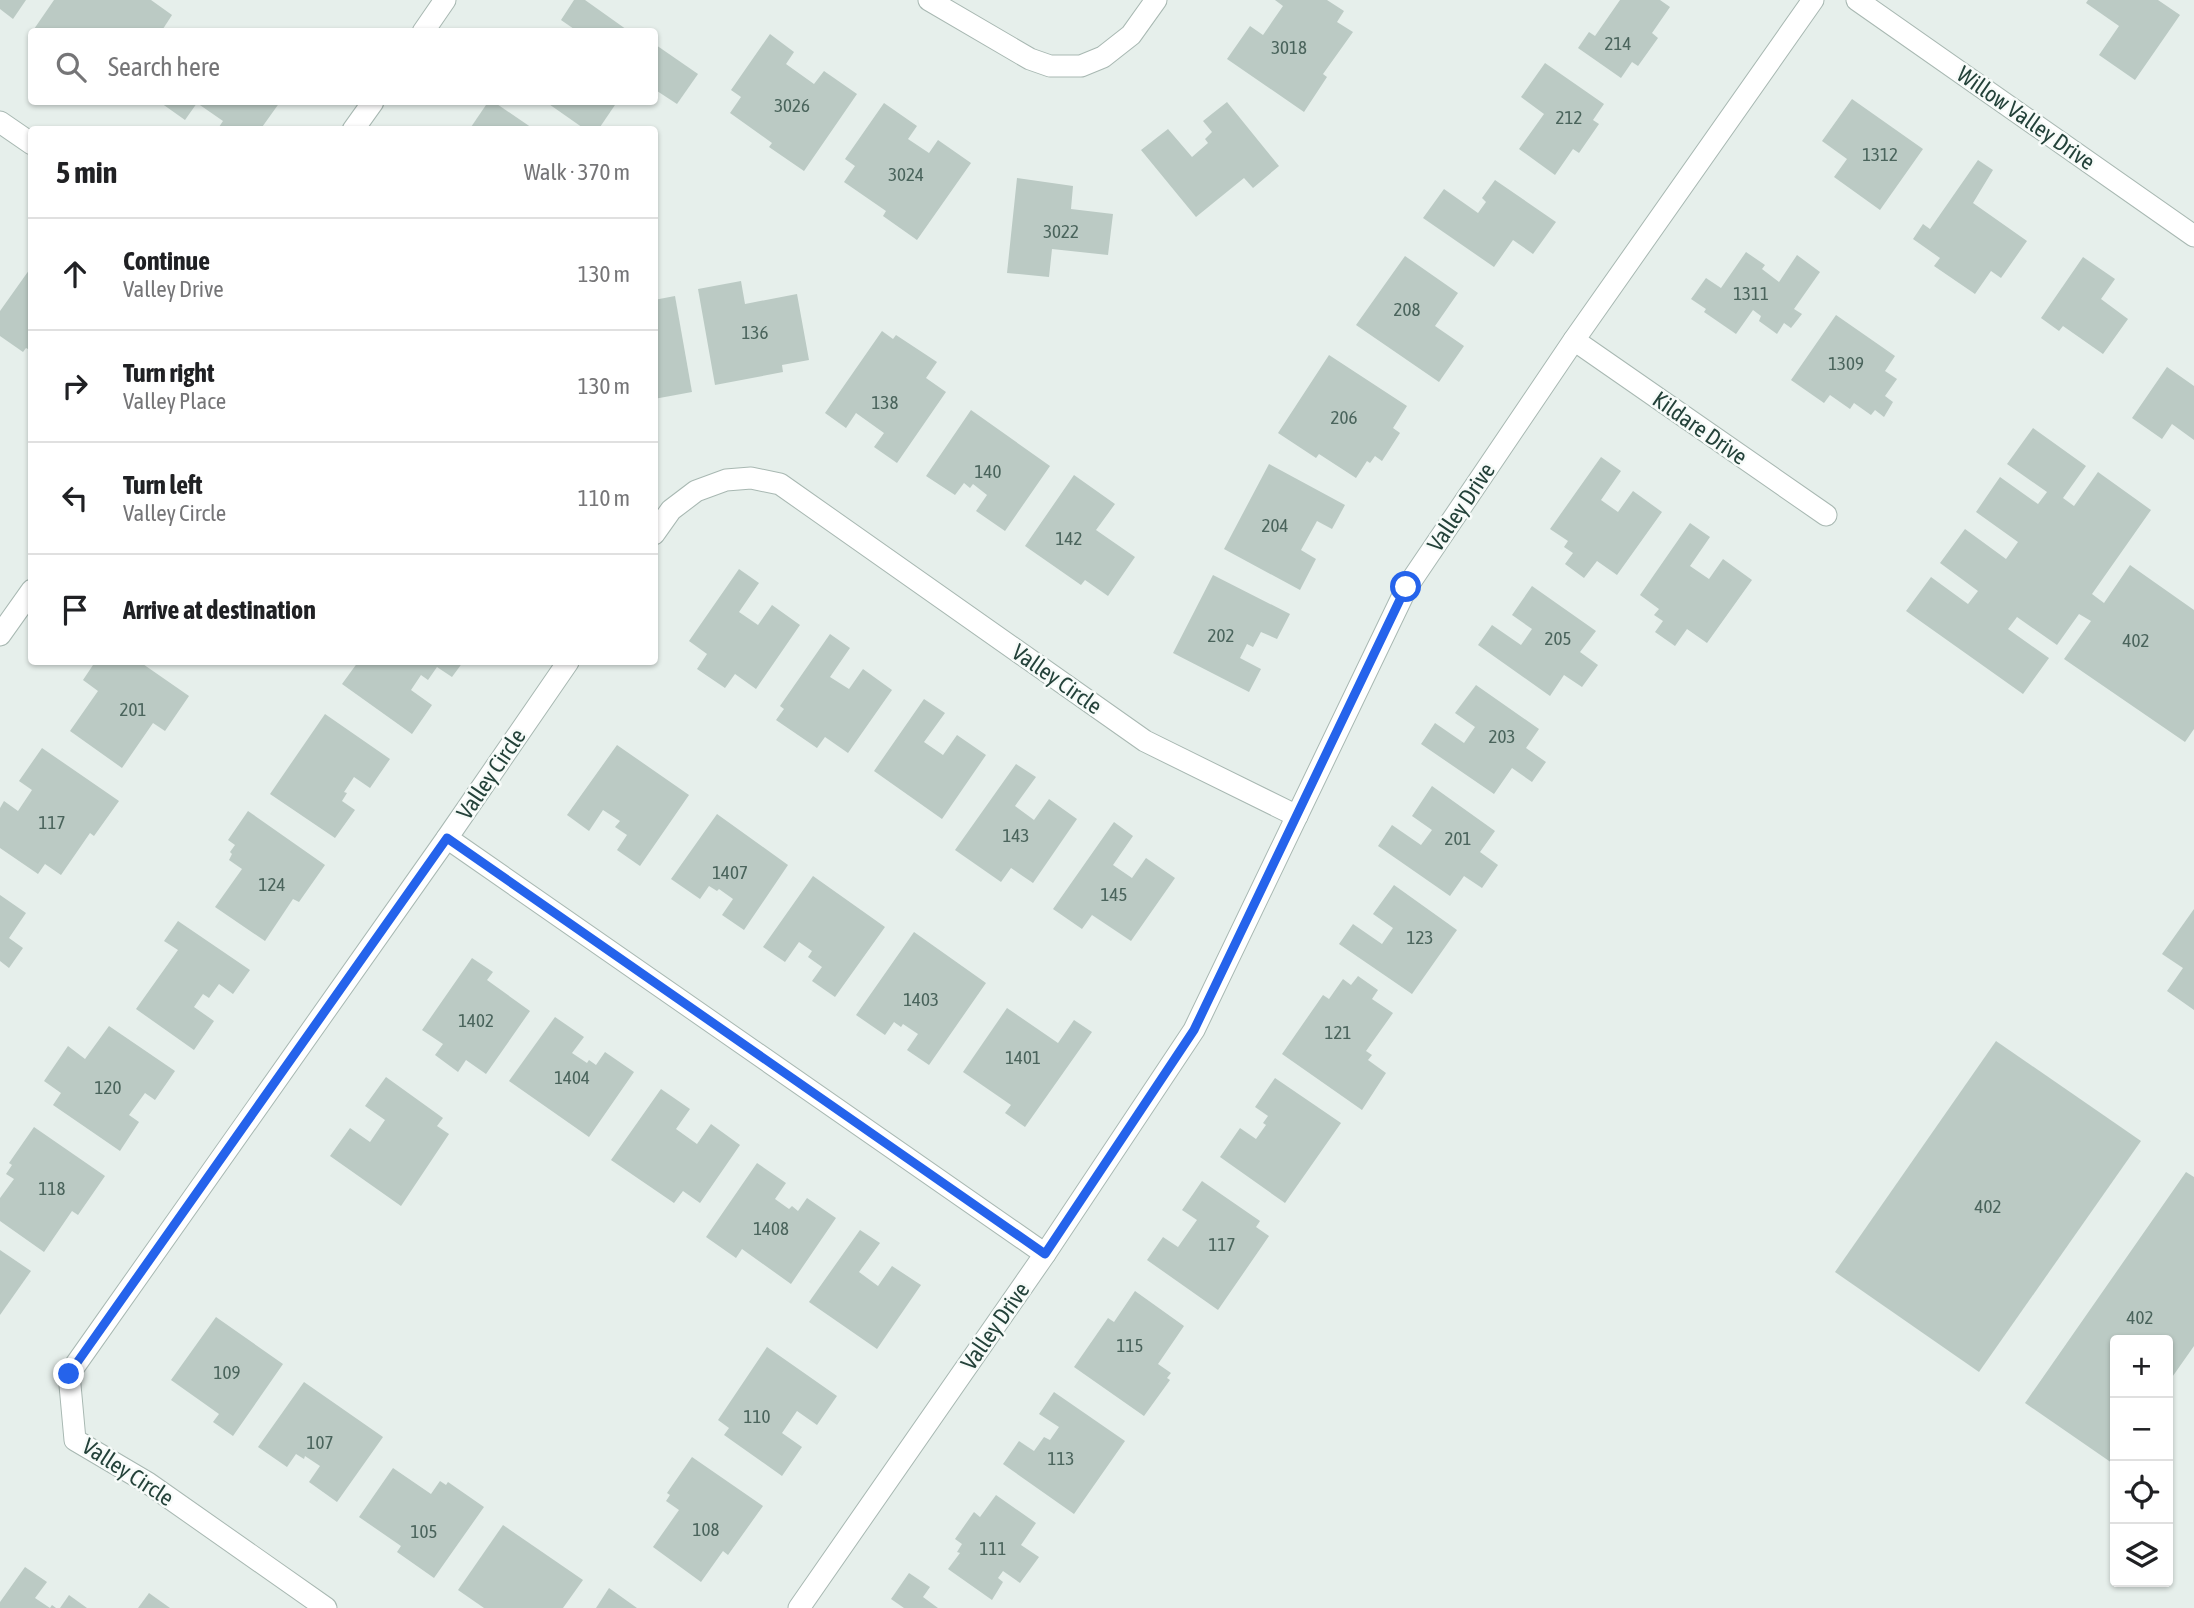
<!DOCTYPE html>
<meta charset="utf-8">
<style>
:root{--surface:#fff;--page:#f2f2f2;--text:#202124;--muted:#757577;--line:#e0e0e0}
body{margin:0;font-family:"Asap Condensed",sans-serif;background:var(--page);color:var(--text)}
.controls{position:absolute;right:21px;bottom:21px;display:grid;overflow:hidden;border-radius:7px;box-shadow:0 2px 5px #0004}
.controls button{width:63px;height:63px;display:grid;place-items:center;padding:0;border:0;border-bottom:2px solid var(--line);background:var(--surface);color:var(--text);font:35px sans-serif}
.stop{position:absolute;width:21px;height:21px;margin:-16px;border:5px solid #2563eb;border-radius:50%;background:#fff}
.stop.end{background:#2563eb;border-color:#fff;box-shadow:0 2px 7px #0008}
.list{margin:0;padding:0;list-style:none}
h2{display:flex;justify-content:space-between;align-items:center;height:91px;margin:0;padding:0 28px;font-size:30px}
h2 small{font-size:23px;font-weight:400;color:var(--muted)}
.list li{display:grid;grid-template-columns:46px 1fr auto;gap:21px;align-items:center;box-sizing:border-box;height:112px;padding:0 28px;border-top:2px solid var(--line)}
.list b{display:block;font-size:26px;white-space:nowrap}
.list p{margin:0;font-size:23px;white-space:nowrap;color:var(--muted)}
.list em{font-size:23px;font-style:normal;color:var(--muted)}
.icon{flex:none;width:38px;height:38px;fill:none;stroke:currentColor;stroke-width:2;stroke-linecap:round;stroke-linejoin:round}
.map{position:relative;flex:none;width:2194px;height:1608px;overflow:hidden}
.search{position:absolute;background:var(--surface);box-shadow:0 2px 5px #0004;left:28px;top:28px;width:630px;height:77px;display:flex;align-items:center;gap:18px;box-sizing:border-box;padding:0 24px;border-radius:7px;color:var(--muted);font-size:26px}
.panel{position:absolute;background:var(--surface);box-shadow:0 2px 5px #0004;left:28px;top:126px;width:630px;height:539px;border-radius:7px}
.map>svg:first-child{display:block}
.building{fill:#bbcac4}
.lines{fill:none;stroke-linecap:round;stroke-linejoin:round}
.minor-casing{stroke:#a8b8b2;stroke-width:23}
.minor{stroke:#fff;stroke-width:21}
.route{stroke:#2563eb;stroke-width:9}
.labels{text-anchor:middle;stroke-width:5;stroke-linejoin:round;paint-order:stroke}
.number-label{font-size:19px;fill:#4a645c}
.street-label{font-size:23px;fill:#24423a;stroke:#f7fbf9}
</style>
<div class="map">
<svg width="2194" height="1608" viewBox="0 0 2194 1608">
<rect width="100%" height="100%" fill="#e6efeb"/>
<!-- building -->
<g class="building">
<polygon points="0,0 26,0 13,19 0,9"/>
<polygon points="54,0 151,0 172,15 161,32 32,32"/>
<polygon points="574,0 585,0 630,32 572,32 574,29 561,20"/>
<polygon points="1275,0 1327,0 1344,11 1337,22 1353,32 1323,74 1327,77 1304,112 1227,59 1250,26 1263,35 1283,6"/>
<polygon points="1620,0 1660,0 1670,7 1652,33 1658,38 1638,66 1632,62 1621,78 1578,48 1589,32 1595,36"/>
<polygon points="2088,0 2158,0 2180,15 2135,80 2099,55 2119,26 2086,3"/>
<polygon points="770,34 794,52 786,64 814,84 824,71 857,94 804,171 769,147 772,143 730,113 741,97 731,90"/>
<polygon points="656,45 698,74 677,104 654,89"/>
<polygon points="1545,63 1604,104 1593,120 1599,124 1579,153 1573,149 1555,175 1519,149 1544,114 1521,97"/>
<polygon points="1852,99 1923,149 1880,210 1834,177 1847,159 1822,141"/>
<polygon points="162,102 280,102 260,130 217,130 223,121 197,103 185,120 161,103"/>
<polygon points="488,102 494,102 535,130 469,130"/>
<polygon points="546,102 617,102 598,130 586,130"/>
<polygon points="1227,102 1279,166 1253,188 1244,178 1196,217 1141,150 1168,129 1192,157 1208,143 1205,139 1212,132 1203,121"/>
<polygon points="884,103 917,126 908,139 929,153 938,140 971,163 917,240 883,216 886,211 844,182 855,166 845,159"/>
<polygon points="1978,160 1993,170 1973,203 2027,241 2001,278 1991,271 1975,294 1934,266 1940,258 1913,239 1923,224 1930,229"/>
<polygon points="1017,178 1073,186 1071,209 1113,214 1108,255 1052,249 1049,277 1007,273"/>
<polygon points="1495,180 1556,222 1533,254 1513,240 1494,267 1423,218 1444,189 1478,213 1486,202 1482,198"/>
<polygon points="1746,252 1765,265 1762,269 1779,282 1797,255 1820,272 1794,309 1802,314 1791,328 1784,323 1777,334 1759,321 1761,316 1753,310 1736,334 1704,312 1706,309 1691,299 1706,278 1721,288"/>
<polygon points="1405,256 1458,293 1435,326 1464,346 1439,382 1356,325"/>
<polygon points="2083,257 2115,279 2101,299 2128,319 2103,354 2063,326 2059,331 2041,318"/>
<polygon points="32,266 32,351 26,348 23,352 0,336 0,311"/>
<polygon points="741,281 745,304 797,294 809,360 782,365 783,372 715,385 698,289"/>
<polygon points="675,296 692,392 654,399 654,300"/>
<polygon points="1836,315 1895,356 1885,371 1897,379 1885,396 1893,402 1884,417 1875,410 1871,415 1854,403 1850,409 1830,395 1824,403 1791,380"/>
<polygon points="882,331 893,339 896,335 937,362 926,378 946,392 897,463 874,447 884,433 856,413 846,428 825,413"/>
<polygon points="1329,355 1407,406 1393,428 1400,433 1382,461 1375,456 1370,463 1367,461 1356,478 1319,454 1316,458 1278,433"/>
<polygon points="2167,367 2194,386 2194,440 2172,424 2162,439 2132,418"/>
<polygon points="971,410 1050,466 1005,531 976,511 987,495 973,484 970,488 964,483 955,495 926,476"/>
<polygon points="2033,428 2086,466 2063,498 2074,506 2098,472 2151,510 2092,594 2104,603 2130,565 2194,610 2194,729 2185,742 2064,659 2091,621 2079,614 2057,645 2017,617 2008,629 2049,658 2023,694 1906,611 1931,577 1968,604 1978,591 1940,563 1965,529 2006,559 2018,542 1976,512 2000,477 2038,504 2047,492 2007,464"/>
<polygon points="1601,457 1621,471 1601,500 1618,512 1633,491 1662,512 1617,575 1597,561 1584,578 1565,564 1573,553 1564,547 1568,541 1550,529"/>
<polygon points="1269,464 1345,505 1332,529 1317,521 1301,550 1316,559 1300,590 1224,549"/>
<polygon points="1074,475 1115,504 1096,530 1135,557 1108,596 1085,580 1081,585 1025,546"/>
<polygon points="1690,523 1710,537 1690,566 1709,579 1723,559 1752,580 1707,643 1687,629 1675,646 1655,632 1663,621 1654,615 1659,609 1640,595"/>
<polygon points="739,569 759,583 739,612 758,625 772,605 800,625 756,689 735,674 725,688 697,669 707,654 689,641"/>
<polygon points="1213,575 1290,614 1277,639 1261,632 1253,647 1247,644 1240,658 1261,669 1249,692 1173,653"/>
<polygon points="1532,586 1596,631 1580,652 1598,665 1582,687 1564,675 1550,696 1478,645 1492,625 1521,645 1532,629 1512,615"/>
<polygon points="830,634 850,648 830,677 849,689 863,669 892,690 848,753 825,737 817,748 776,720 784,709 780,706"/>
<polygon points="95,662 140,662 189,696 165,731 153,723 122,768 70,731 98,691 83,680"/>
<polygon points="358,662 463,662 452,677 437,667 428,680 421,675 411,690 432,705 412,734 342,684"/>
<polygon points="1476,685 1539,729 1526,748 1546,762 1532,782 1512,768 1494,794 1421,744 1435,723 1464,743 1475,727 1455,713"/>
<polygon points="924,699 945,713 924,742 943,755 957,735 986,755 942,819 874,771"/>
<polygon points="325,714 390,759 370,788 354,777 344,792 347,793 342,801 355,810 335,838 270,794"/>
<polygon points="617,745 689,795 640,866 617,850 627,835 615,827 620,821 603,810 589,831 567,815"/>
<polygon points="42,748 119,801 94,836 90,833 61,875 45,864 38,874 0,848 0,808 4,801 18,811 32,790 19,781"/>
<polygon points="1016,764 1036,777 1015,806 1034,820 1049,799 1077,819 1033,883 1011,868 1001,882 955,850"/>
<polygon points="1432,786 1495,831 1480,852 1498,865 1482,888 1464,876 1450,896 1378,846 1392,825 1421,845 1432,830 1412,816"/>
<polygon points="248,811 325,865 299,902 293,899 265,941 215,907 242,869 229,860 232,854 230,852 235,845 228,840"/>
<polygon points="717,814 788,865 744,930 722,915 733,899 719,889 717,891 709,886 700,899 671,879"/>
<polygon points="1114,822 1133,836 1113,865 1132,878 1146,858 1175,878 1131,941 1092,915 1082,929 1053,909"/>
<polygon points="813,876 885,927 835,997 812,981 822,967 808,957 812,951 799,942 785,962 763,947"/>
<polygon points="1394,885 1457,930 1412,994 1339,944 1353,924 1382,944 1393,928 1373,914"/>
<polygon points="0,895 26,913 9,938 23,948 9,968 0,961"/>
<polygon points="2194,909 2194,1010 2167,991 2183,968 2162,954"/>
<polygon points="178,921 250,970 233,994 219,984 209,998 203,994 194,1007 214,1021 194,1050 136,1009 178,950 164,941"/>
<polygon points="914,932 986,983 929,1065 907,1050 918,1034 903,1024 901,1027 894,1022 885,1035 856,1015"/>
<polygon points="472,958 493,972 487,980 530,1011 486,1074 466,1060 458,1072 435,1055 443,1044 422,1030"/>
<polygon points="1358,976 1378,990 1372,999 1393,1013 1366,1051 1372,1055 1368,1060 1386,1073 1362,1110 1282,1054 1323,995 1329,999 1343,979 1351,985"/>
<polygon points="1007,1008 1058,1043 1074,1020 1092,1032 1025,1127 1005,1113 1011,1105 963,1072"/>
<polygon points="555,1017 584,1037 572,1053 587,1063 589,1060 596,1065 605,1052 634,1072 589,1137 509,1081"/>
<polygon points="109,1026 175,1071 155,1100 145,1093 129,1115 139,1122 120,1151 53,1105 61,1093 44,1081 68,1046 85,1059"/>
<polygon points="1996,1041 2141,1141 1979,1372 1835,1272"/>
<polygon points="386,1077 443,1118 437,1126 449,1134 401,1206 330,1156 350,1128 370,1142 385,1120 365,1106"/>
<polygon points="1275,1078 1341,1123 1285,1203 1220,1157 1240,1128 1256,1139 1266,1125 1263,1123 1268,1116 1255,1107"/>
<polygon points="661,1089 690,1109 676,1129 697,1144 711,1124 740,1145 700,1203 683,1191 674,1203 611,1160"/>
<polygon points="34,1127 105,1176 78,1215 72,1211 44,1252 0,1221 0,1198 14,1179 6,1174 12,1165 9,1163"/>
<polygon points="757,1163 786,1183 775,1199 789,1209 792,1206 798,1211 807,1198 836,1218 791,1284 742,1249 736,1258 706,1237"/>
<polygon points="2186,1172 2194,1177 2194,1346 2168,1383 2168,1340 2115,1340 2115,1459 2112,1463 2025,1403"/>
<polygon points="1202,1181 1260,1221 1256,1227 1269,1236 1218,1310 1147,1260 1163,1237 1178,1247 1197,1220 1182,1210"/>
<polygon points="860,1230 880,1243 859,1272 878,1286 892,1266 921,1285 877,1349 809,1302"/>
<polygon points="0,1250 31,1271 0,1315"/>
<polygon points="1135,1291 1184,1326 1158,1364 1171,1373 1167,1378 1170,1380 1144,1416 1074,1367 1108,1318 1114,1322"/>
<polygon points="216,1317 283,1364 233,1436 213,1422 219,1414 171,1380"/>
<polygon points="767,1347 837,1396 817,1425 797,1411 782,1433 802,1447 782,1476 724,1435 729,1428 718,1420"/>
<polygon points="304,1382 383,1437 337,1502 309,1482 320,1466 305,1456 304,1459 296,1454 287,1467 258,1447"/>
<polygon points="1054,1392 1125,1441 1074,1514 1003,1464 1019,1441 1034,1451 1044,1437 1050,1440 1059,1427 1039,1414"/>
<polygon points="692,1457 763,1506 728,1555 723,1551 701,1582 653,1547 679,1510 666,1501 670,1495 667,1493"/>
<polygon points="393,1468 431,1494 440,1481 446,1485 448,1482 484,1507 434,1578 397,1552 401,1546 359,1517"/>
<polygon points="996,1495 1036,1523 1021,1545 1039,1557 1020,1583 1003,1571 998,1578 1003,1582 992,1600 948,1569 960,1553 957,1552 962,1544 955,1539 974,1512 980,1517"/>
<polygon points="503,1525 583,1580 563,1608 484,1608 458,1590"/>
<polygon points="25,1567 47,1582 35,1598 50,1608 52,1605 56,1608 0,1608 0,1602"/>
<polygon points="909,1573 930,1587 923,1597 938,1608 904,1608 891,1599"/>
<polygon points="609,1588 637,1608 596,1608"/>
<polygon points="149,1593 170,1608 138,1608"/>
<polygon points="69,1595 87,1608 60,1608"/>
</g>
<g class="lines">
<!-- minor casing -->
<g class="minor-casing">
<g id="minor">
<polyline points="929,0 1030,59 1050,66 1081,66 1103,57 1131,35 1156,0"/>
<polyline points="1857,0 2194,236"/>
<polyline points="423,32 445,0"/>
<polyline points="0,122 32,144"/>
<polyline points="353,130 373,102"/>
<polyline points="1574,340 1826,515"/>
<polyline points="654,534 671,510 696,491 726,480 751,478 780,484 1145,741 1297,816"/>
<polyline points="0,635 32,590"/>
<polyline points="447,838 1045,1254"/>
<polyline points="326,1608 148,1483 75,1440 69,1374 447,838 568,662"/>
<polyline points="799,1608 1045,1254 1194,1030 1407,587 1574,340 1813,0"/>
</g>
</g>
<!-- minor -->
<use href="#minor" class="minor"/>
</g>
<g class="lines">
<!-- route -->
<polyline class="route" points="69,1374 447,838 1045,1254 1194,1030 1406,587"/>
</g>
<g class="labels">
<!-- number labels -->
<g class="number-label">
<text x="1618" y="50">214</text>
<text x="1289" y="54">3018</text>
<text x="792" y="112">3026</text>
<text x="1569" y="124">212</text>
<text x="1880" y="161">1312</text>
<text x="906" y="181">3024</text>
<text x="1061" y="238">3022</text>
<text x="1751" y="300">1311</text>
<text x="1407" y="316">208</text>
<text x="755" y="339">136</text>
<text x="1846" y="370">1309</text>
<text x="885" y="409">138</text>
<text x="1344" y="424">206</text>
<text x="988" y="478">140</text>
<text x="1275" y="532">204</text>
<text x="1069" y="545">142</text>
<text x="1221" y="642">202</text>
<text x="1558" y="645">205</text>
<text x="2136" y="647">402</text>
<text x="133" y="716">201</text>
<text x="1502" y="743">203</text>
<text x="52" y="829">117</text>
<text x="1016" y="842">143</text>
<text x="1458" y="845">201</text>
<text x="730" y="879">1407</text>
<text x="272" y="891">124</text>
<text x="1114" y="901">145</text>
<text x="1420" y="944">123</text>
<text x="921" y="1006">1403</text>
<text x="476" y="1027">1402</text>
<text x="1338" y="1039">121</text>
<text x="1023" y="1064">1401</text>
<text x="572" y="1084">1404</text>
<text x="108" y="1094">120</text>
<text x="52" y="1195">118</text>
<text x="1988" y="1213">402</text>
<text x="771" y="1235">1408</text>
<text x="1222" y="1251">117</text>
<text x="2140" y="1324">402</text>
<text x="1130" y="1352">115</text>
<text x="227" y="1379">109</text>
<text x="757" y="1423">110</text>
<text x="320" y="1449">107</text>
<text x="1061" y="1465">113</text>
<text x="706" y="1536">108</text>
<text x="424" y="1538">105</text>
<text x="993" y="1555">111</text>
</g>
<!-- street labels -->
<g class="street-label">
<text transform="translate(2026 118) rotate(35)" y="8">Willow Valley Drive</text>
<text transform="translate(1700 428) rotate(35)" y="8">Kildare Drive</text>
<text transform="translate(1461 507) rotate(-56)" y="8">Valley Drive</text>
<text transform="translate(1057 679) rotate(35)" y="8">Valley Circle</text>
<text transform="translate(491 774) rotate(-56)" y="8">Valley Circle</text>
<text transform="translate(995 1326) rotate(-55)" y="8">Valley Drive</text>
<text transform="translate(128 1472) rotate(33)" y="8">Valley Circle</text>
</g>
</g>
</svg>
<div class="controls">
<button>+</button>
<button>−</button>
<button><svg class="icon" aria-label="locate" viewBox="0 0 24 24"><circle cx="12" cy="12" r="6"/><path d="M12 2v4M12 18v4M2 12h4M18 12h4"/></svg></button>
<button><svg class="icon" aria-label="layers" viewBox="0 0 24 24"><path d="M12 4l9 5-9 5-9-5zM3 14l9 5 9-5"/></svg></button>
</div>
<div class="stop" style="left:1406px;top:587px"></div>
<div class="stop end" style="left:69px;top:1374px"></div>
<div class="search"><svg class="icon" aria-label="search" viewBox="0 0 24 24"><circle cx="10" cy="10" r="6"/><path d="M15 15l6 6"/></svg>Search here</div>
<section class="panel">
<h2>5 min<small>Walk · 370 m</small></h2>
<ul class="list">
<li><svg class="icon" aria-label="ahead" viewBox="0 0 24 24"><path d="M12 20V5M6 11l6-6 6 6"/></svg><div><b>Continue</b><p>Valley Drive</p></div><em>130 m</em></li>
<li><svg class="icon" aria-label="right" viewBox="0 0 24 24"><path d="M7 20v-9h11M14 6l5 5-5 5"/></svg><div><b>Turn right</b><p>Valley Place</p></div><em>130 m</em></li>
<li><svg class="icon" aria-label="left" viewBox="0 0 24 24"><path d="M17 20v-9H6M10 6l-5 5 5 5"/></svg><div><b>Turn left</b><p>Valley Circle</p></div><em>110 m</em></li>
<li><svg class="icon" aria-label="arrive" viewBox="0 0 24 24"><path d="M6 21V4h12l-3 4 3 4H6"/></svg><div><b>Arrive at destination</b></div></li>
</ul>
</section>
</div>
